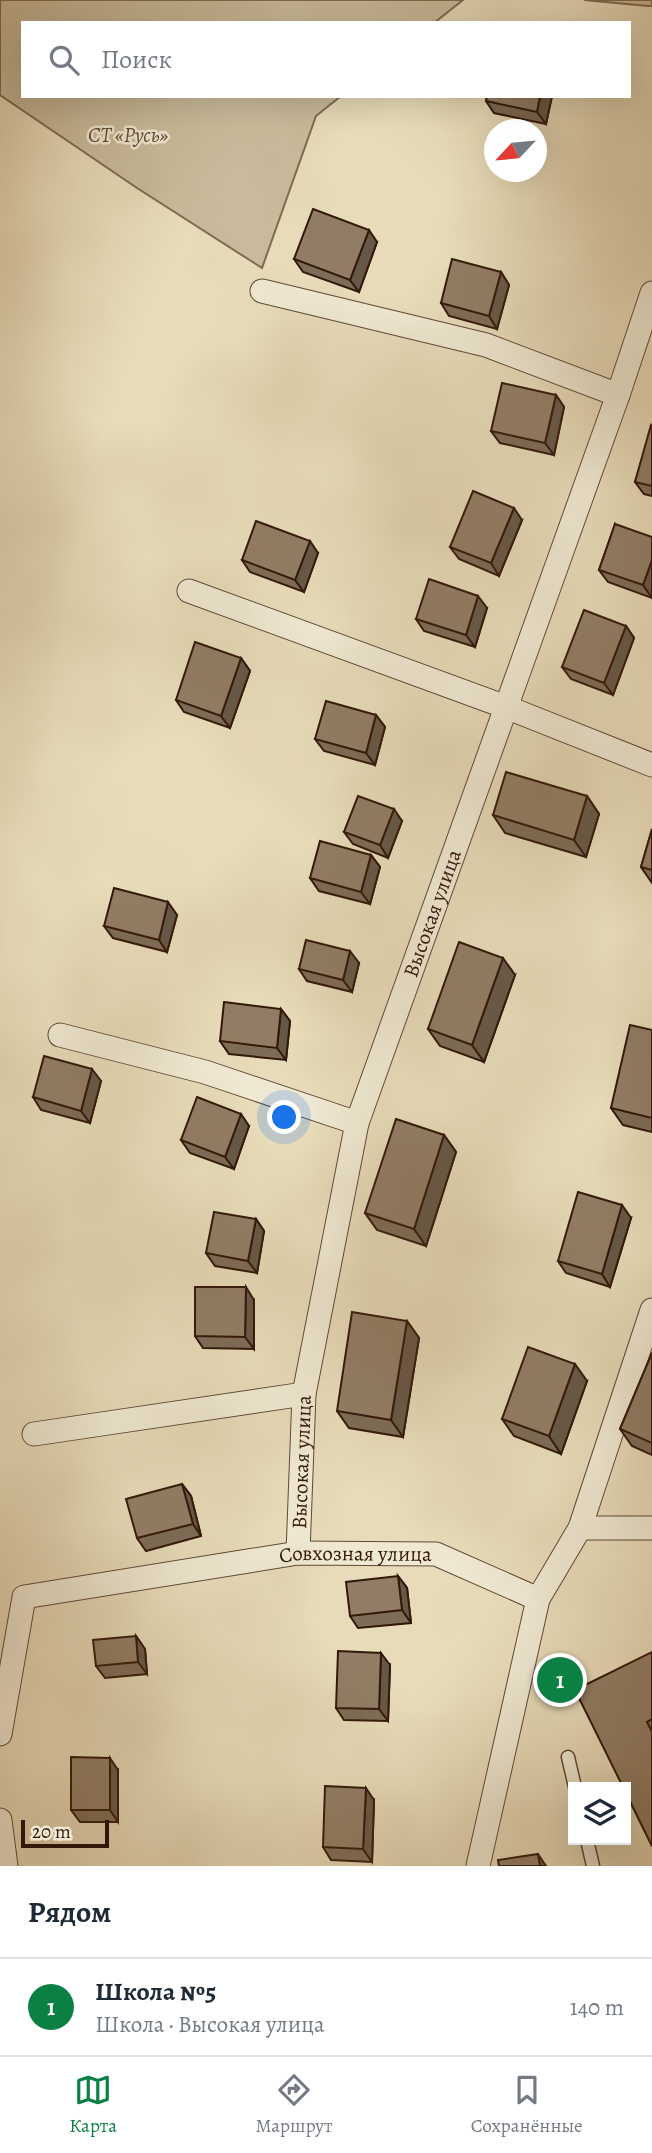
<!DOCTYPE html>
<html lang="ru">
<meta charset="utf-8">
<style>
:root{--surface:#fff;--page:#f6f6f7;--text:#1f2937;--muted:#747a83;--line:#e0e1e3;--accent:#0b8043}
body{margin:0;font-family:Alegreya,serif;background:var(--page);color:var(--text)}
.controls{position:absolute;right:21px;bottom:21px;display:grid;overflow:hidden;border-radius:0px;box-shadow:0 7px 28px #0002}
.controls button{width:63px;height:63px;display:grid;place-items:center;padding:0;border:0;border-bottom:2px solid var(--line);background:var(--surface);color:var(--text);font:35px sans-serif}
.compass{position:absolute;left:484px;top:119px;width:63px;height:63px;border-radius:50%;background:var(--surface);box-shadow:0 7px 28px #0002;rotate:244deg}
.scale{position:absolute;left:21px;bottom:18px;width:88px;box-sizing:border-box;padding-left:7px;border:4px solid #33180a;border-top:0;font-size:19px;line-height:24px;white-space:nowrap;color:#33180a;-webkit-text-stroke:5px #efe8d2;paint-order:stroke}
.you{position:absolute;left:285px;top:1118px;width:24px;height:24px;margin:-18px;border:5px solid #fff;border-radius:50%;background:#1a73e8;box-shadow:0 0 0 10px #1a73e833}
.badge{display:grid;place-items:center;width:46px;height:46px;border-radius:50%;background:var(--accent);color:#fff;font-size:23px;font-weight:700}
.pin{position:absolute;translate:-50% -50%;border:4px solid #fff;box-shadow:0 2px 7px #0006}
.list{margin:0;padding:0;list-style:none}
h2{display:flex;justify-content:space-between;align-items:center;height:91px;margin:0;padding:0 28px;font-size:30px}
h2 small{font-size:23px;font-weight:400;color:var(--muted)}
.list li{display:grid;grid-template-columns:46px 1fr auto;gap:21px;align-items:center;box-sizing:border-box;height:98px;padding:0 28px;border-top:2px solid var(--line)}
.list b{display:block;font-size:26px;white-space:nowrap}
.list p{margin:0;font-size:23px;white-space:nowrap;color:var(--muted)}
.list em{font-size:23px;font-style:normal;color:var(--muted)}
.icon{flex:none;width:38px;height:38px;fill:none;stroke:currentColor;stroke-width:2;stroke-linecap:round;stroke-linejoin:round}
.map{position:relative;flex:none;width:652px;height:1866px;overflow:hidden}
.search{position:absolute;background:var(--surface);box-shadow:0 7px 28px #0002;left:21px;right:21px;top:21px;height:77px;display:flex;align-items:center;gap:18px;box-sizing:border-box;padding:0 24px;border-radius:0px;color:var(--muted);font-size:26px}
.sheet{height:189px;background:var(--surface)}
nav{display:flex;justify-content:space-around;align-items:center;box-sizing:border-box;height:98px;border-top:2px solid var(--line);background:var(--surface);font-size:19px;color:var(--muted)}
nav a{display:grid;justify-items:center;gap:4px}
nav .on{color:var(--accent)}
.map>svg:first-child{display:block}
.green{fill:#c8ba9b;stroke:#7e6952;stroke-width:2}
.lines{fill:none;stroke-linecap:round;stroke-linejoin:round}
.service-casing{stroke:#604936;stroke-width:15}
.minor-casing{stroke:#604936;stroke-width:25}
.service{stroke:#efe8d2;stroke-width:12}
.minor{stroke:#efe8d2;stroke-width:23}
.wall{fill:#7d6c57;stroke:#33180a;stroke-width:2}
.shaded-wall{fill:#665847;stroke:#33180a;stroke-width:2}
.building{fill:#917d65;stroke:#33180a;stroke-width:2}
.labels{text-anchor:middle;stroke-width:5;stroke-linejoin:round;paint-order:stroke}
.park-label{font-size:21px;font-style:italic;fill:#604936;stroke:#efe8d2}
.street-label{font-size:21px;fill:#33180a;stroke:#efe8d2}
</style>
<div class="map">
<svg width="652" height="1866" viewBox="0 0 652 1866">
<rect width="100%" height="100%" fill="#e7dbb9"/>
<filter id="stains"><feTurbulence type="fractalNoise" baseFrequency=".00286" numOctaves="4"/><feColorMatrix values="0 0 0 0 .2 0 0 0 0 .09 0 0 0 0 .02 0 0 0 .5 -.17"/></filter>
<radialGradient id="worn" r=".72"><stop offset=".6" stop-color="#630" stop-opacity="0"/><stop offset="1" stop-color="#630" stop-opacity=".3"/></radialGradient>
<!-- green -->
<g class="green">
<polygon points="0,0 463,0 434,23 23,23 23,96 341,96 316,116 262,268 137,188 0,95"/>
<polygon points="584,0 652,0 652,6 648,6"/>
</g>
<g class="lines">
<!-- service casing -->
<g class="service-casing">
<g id="service">
<polyline points="568,1757 575,1787"/>
<polyline points="587,1840 593,1866"/>
</g>
</g>
<!-- minor casing -->
<g class="minor-casing">
<g id="minor">
<polyline points="262,291 486,345 618,395"/>
<polyline points="189,591 506,707 652,765"/>
<polyline points="60,1035 205,1072 357,1123"/>
<polyline points="34,1434 304,1394"/>
<polyline points="580,1528 652,1528"/>
<path id="s1" d="M298,1553L304,1394L357,1123L618,395L652,293"/>
<path id="s2" d="M0,1734L24,1597L298,1553L436,1554L538,1599L580,1528L652,1310"/>
<polyline points="0,1820 6,1866"/>
<polyline points="478,1866 538,1599"/>
</g>
</g>
<!-- service -->
<use href="#service" class="service"/>
<!-- minor -->
<use href="#minor" class="minor"/>
</g>
<!-- wall -->
<g class="wall">
<polygon points="487,96 552,96 546,124 494,113 486,101"/>
<polygon points="377,242 359,292 303,272 294,259"/>
<polygon points="501,272 509,285 497,329 449,316 441,303"/>
<polygon points="556,395 564,407 554,455 500,443 491,431"/>
<polygon points="652,426 652,496 644,494 635,482"/>
<polygon points="522,520 499,576 459,559 450,547"/>
<polygon points="615,524 652,598 608,582 599,570"/>
<polygon points="318,553 304,592 250,572 242,560"/>
<polygon points="487,608 475,647 424,631 416,619"/>
<polygon points="626,626 634,638 613,695 571,679 562,667"/>
<polygon points="241,658 250,671 230,728 184,712 176,700"/>
<polygon points="376,715 385,727 375,765 324,751 315,739"/>
<polygon points="587,796 599,814 586,857 505,833 493,815"/>
<polygon points="402,821 388,858 353,844 344,832"/>
<polygon points="652,829 652,883 641,867"/>
<polygon points="371,855 380,867 370,904 319,891 310,878"/>
<polygon points="177,915 167,952 113,938 104,926"/>
<polygon points="359,963 352,992 307,981 299,969"/>
<polygon points="515,975 484,1062 440,1046 428,1029"/>
<polygon points="281,1009 290,1021 286,1060 229,1054 220,1041"/>
<polygon points="652,1030 652,1132 623,1125 611,1108"/>
<polygon points="101,1081 90,1123 41,1110 33,1097"/>
<polygon points="249,1126 234,1169 190,1153 181,1140"/>
<polygon points="444,1135 456,1152 426,1246 377,1230 365,1213"/>
<polygon points="631,1218 610,1287 566,1273 558,1261"/>
<polygon points="256,1219 264,1231 257,1273 215,1266 206,1253"/>
<polygon points="254,1300 254,1349 203,1348 195,1336"/>
<polygon points="407,1321 419,1338 403,1437 349,1428 337,1411"/>
<polygon points="652,1353 652,1455 632,1446 620,1429"/>
<polygon points="587,1381 561,1454 514,1436 502,1419"/>
<polygon points="182,1484 191,1496 201,1536 146,1551 137,1538"/>
<polygon points="398,1576 407,1588 411,1623 358,1628 350,1616"/>
<polygon points="136,1636 145,1649 147,1674 105,1678 96,1666"/>
<polygon points="652,1652 652,1846 626,1793"/>
<polygon points="390,1665 388,1721 344,1720 336,1708"/>
<polygon points="118,1770 118,1822 80,1822 71,1810"/>
<polygon points="374,1800 372,1862 331,1860 323,1847"/>
</g>
<!-- shaded-wall -->
<g class="shaded-wall">
<polygon points="540,96 552,96 546,124 537,112"/>
<polygon points="369,230 377,242 359,292 350,280"/>
<polygon points="501,272 509,285 497,329 489,316"/>
<polygon points="556,395 564,407 554,455 545,443"/>
<polygon points="514,508 522,520 499,576 491,563"/>
<polygon points="310,541 318,553 304,592 295,580"/>
<polygon points="652,560 652,598 643,585"/>
<polygon points="478,596 487,608 475,647 466,635"/>
<polygon points="626,626 634,638 613,695 604,683"/>
<polygon points="241,658 250,671 230,728 221,716"/>
<polygon points="376,715 385,727 375,765 366,753"/>
<polygon points="587,796 599,814 586,857 574,840"/>
<polygon points="394,809 402,821 388,858 380,845"/>
<polygon points="371,855 380,867 370,904 361,892"/>
<polygon points="168,902 177,915 167,952 159,940"/>
<polygon points="350,951 359,963 352,992 343,980"/>
<polygon points="503,958 515,975 484,1062 472,1045"/>
<polygon points="281,1009 290,1021 286,1060 277,1048"/>
<polygon points="92,1069 101,1081 90,1123 81,1111"/>
<polygon points="241,1114 249,1126 234,1169 225,1157"/>
<polygon points="444,1135 456,1152 426,1246 414,1229"/>
<polygon points="622,1205 631,1218 610,1287 602,1274"/>
<polygon points="256,1219 264,1231 257,1273 248,1261"/>
<polygon points="246,1287 254,1300 254,1349 245,1337"/>
<polygon points="407,1321 419,1338 403,1437 391,1420"/>
<polygon points="575,1364 587,1381 561,1454 549,1436"/>
<polygon points="182,1484 191,1496 201,1536 193,1524"/>
<polygon points="398,1576 407,1588 411,1623 402,1610"/>
<polygon points="136,1636 145,1649 147,1674 138,1662"/>
<polygon points="381,1653 390,1665 388,1721 379,1709"/>
<polygon points="110,1758 118,1770 118,1822 110,1810"/>
<polygon points="366,1788 374,1800 372,1862 363,1849"/>
<polygon points="538,1854 546,1866 540,1866"/>
</g>
<!-- building -->
<g class="building">
<polygon points="487,96 540,96 537,112 486,101"/>
<polygon points="313,209 369,230 350,280 294,259"/>
<polygon points="452,259 501,272 489,316 441,303"/>
<polygon points="502,383 556,395 545,443 491,431"/>
<polygon points="651,425 652,426 652,486 635,482"/>
<polygon points="473,491 514,508 491,563 450,547"/>
<polygon points="256,521 310,541 295,580 242,560"/>
<polygon points="615,524 652,537 652,560 643,585 599,570"/>
<polygon points="429,579 478,596 466,635 416,619"/>
<polygon points="584,610 626,626 604,683 562,667"/>
<polygon points="195,642 241,658 221,716 176,700"/>
<polygon points="326,701 376,715 366,753 315,739"/>
<polygon points="506,772 587,796 574,840 493,815"/>
<polygon points="358,796 394,809 380,845 344,832"/>
<polygon points="652,829 652,870 641,867"/>
<polygon points="320,841 371,855 361,892 310,878"/>
<polygon points="114,888 168,902 159,940 104,926"/>
<polygon points="306,940 350,951 343,980 299,969"/>
<polygon points="459,942 503,958 472,1045 428,1029"/>
<polygon points="224,1002 281,1009 277,1048 220,1041"/>
<polygon points="630,1025 652,1030 652,1118 611,1108"/>
<polygon points="44,1056 92,1069 81,1111 33,1097"/>
<polygon points="197,1097 241,1114 225,1157 181,1140"/>
<polygon points="396,1119 444,1135 414,1229 365,1213"/>
<polygon points="578,1192 622,1205 602,1274 558,1261"/>
<polygon points="214,1212 256,1219 248,1261 206,1253"/>
<polygon points="195,1287 246,1287 245,1337 195,1336"/>
<polygon points="352,1312 407,1321 391,1420 337,1411"/>
<polygon points="528,1347 575,1364 549,1436 502,1419"/>
<polygon points="652,1353 652,1443 620,1429"/>
<polygon points="182,1484 193,1524 137,1538 126,1499"/>
<polygon points="398,1576 402,1610 350,1616 346,1582"/>
<polygon points="136,1636 138,1662 96,1666 93,1640"/>
<polygon points="338,1651 381,1653 379,1709 336,1708"/>
<polygon points="652,1652 652,1719 647,1722 652,1732 652,1846 626,1793 626,1787 623,1787 575,1690"/>
<polygon points="71,1757 110,1758 110,1810 71,1810"/>
<polygon points="325,1786 366,1788 363,1849 323,1847"/>
<polygon points="538,1854 540,1866 499,1866 498,1860"/>
</g>
<g class="labels">
<!-- park labels -->
<g class="park-label">
<text x="128" y="142">СТ «Русь»</text>
</g>
<!-- street labels -->
<g class="street-label">
<text dy="7" stroke="none"><textPath href="#s1" startOffset="658">Высокая улица</textPath></text>
<text dy="7" stroke="none"><textPath href="#s1" startOffset="91">Высокая улица</textPath></text>
<text dy="7" stroke="none"><textPath href="#s2" startOffset="474">Совхозная улица</textPath></text>
</g>
</g>
<rect width="100%" height="100%" filter="url(#stains)"/>
<rect width="100%" height="100%" fill="url(#worn)"/>
</svg>
<div class="controls">
<button><svg class="icon" aria-label="layers" viewBox="0 0 24 24"><path d="M12 4l9 5-9 5-9-5zM3 14l9 5 9-5"/></svg></button>
</div>
<svg class="compass" viewBox="-18 -18 36 36"><path d="M0-13l5 13h-10z" fill="#e53935"/><path d="M0 13l5-13h-10z" fill="#747a83"/></svg>
<div class="scale">20 m</div>
<div class="you"></div>
<div class="pin badge" style="left:560px;top:1680px">1</div>
<div class="search"><svg class="icon" aria-label="search" viewBox="0 0 24 24"><circle cx="10" cy="10" r="6"/><path d="M15 15l6 6"/></svg>Поиск</div>
</div>
<section class="sheet">
<h2>Рядом<small></small></h2>
<ul class="list">
<li><span class="badge">1</span><div><b>Школа №5</b><p>Школа · Высокая улица</p></div><em>140 m</em></li>
</ul>
</section>
<nav>
<a class="on"><svg class="icon" aria-label="map" viewBox="0 0 24 24"><path d="M3 6l6-2 6 2 6-2v14l-6 2-6-2-6 2zM9 4v14M15 6v14"/></svg>Карта</a>
<a><svg class="icon" aria-label="directions" viewBox="0 0 24 24"><path d="M12 3l9 9-9 9-9-9zM9 14v-3h6M13 9l2 2-2 2"/></svg>Маршрут</a>
<a><svg class="icon" aria-label="saved" viewBox="0 0 24 24"><path d="M7 4h10v16l-5-4-5 4z"/></svg>Сохранённые</a>
</nav>
